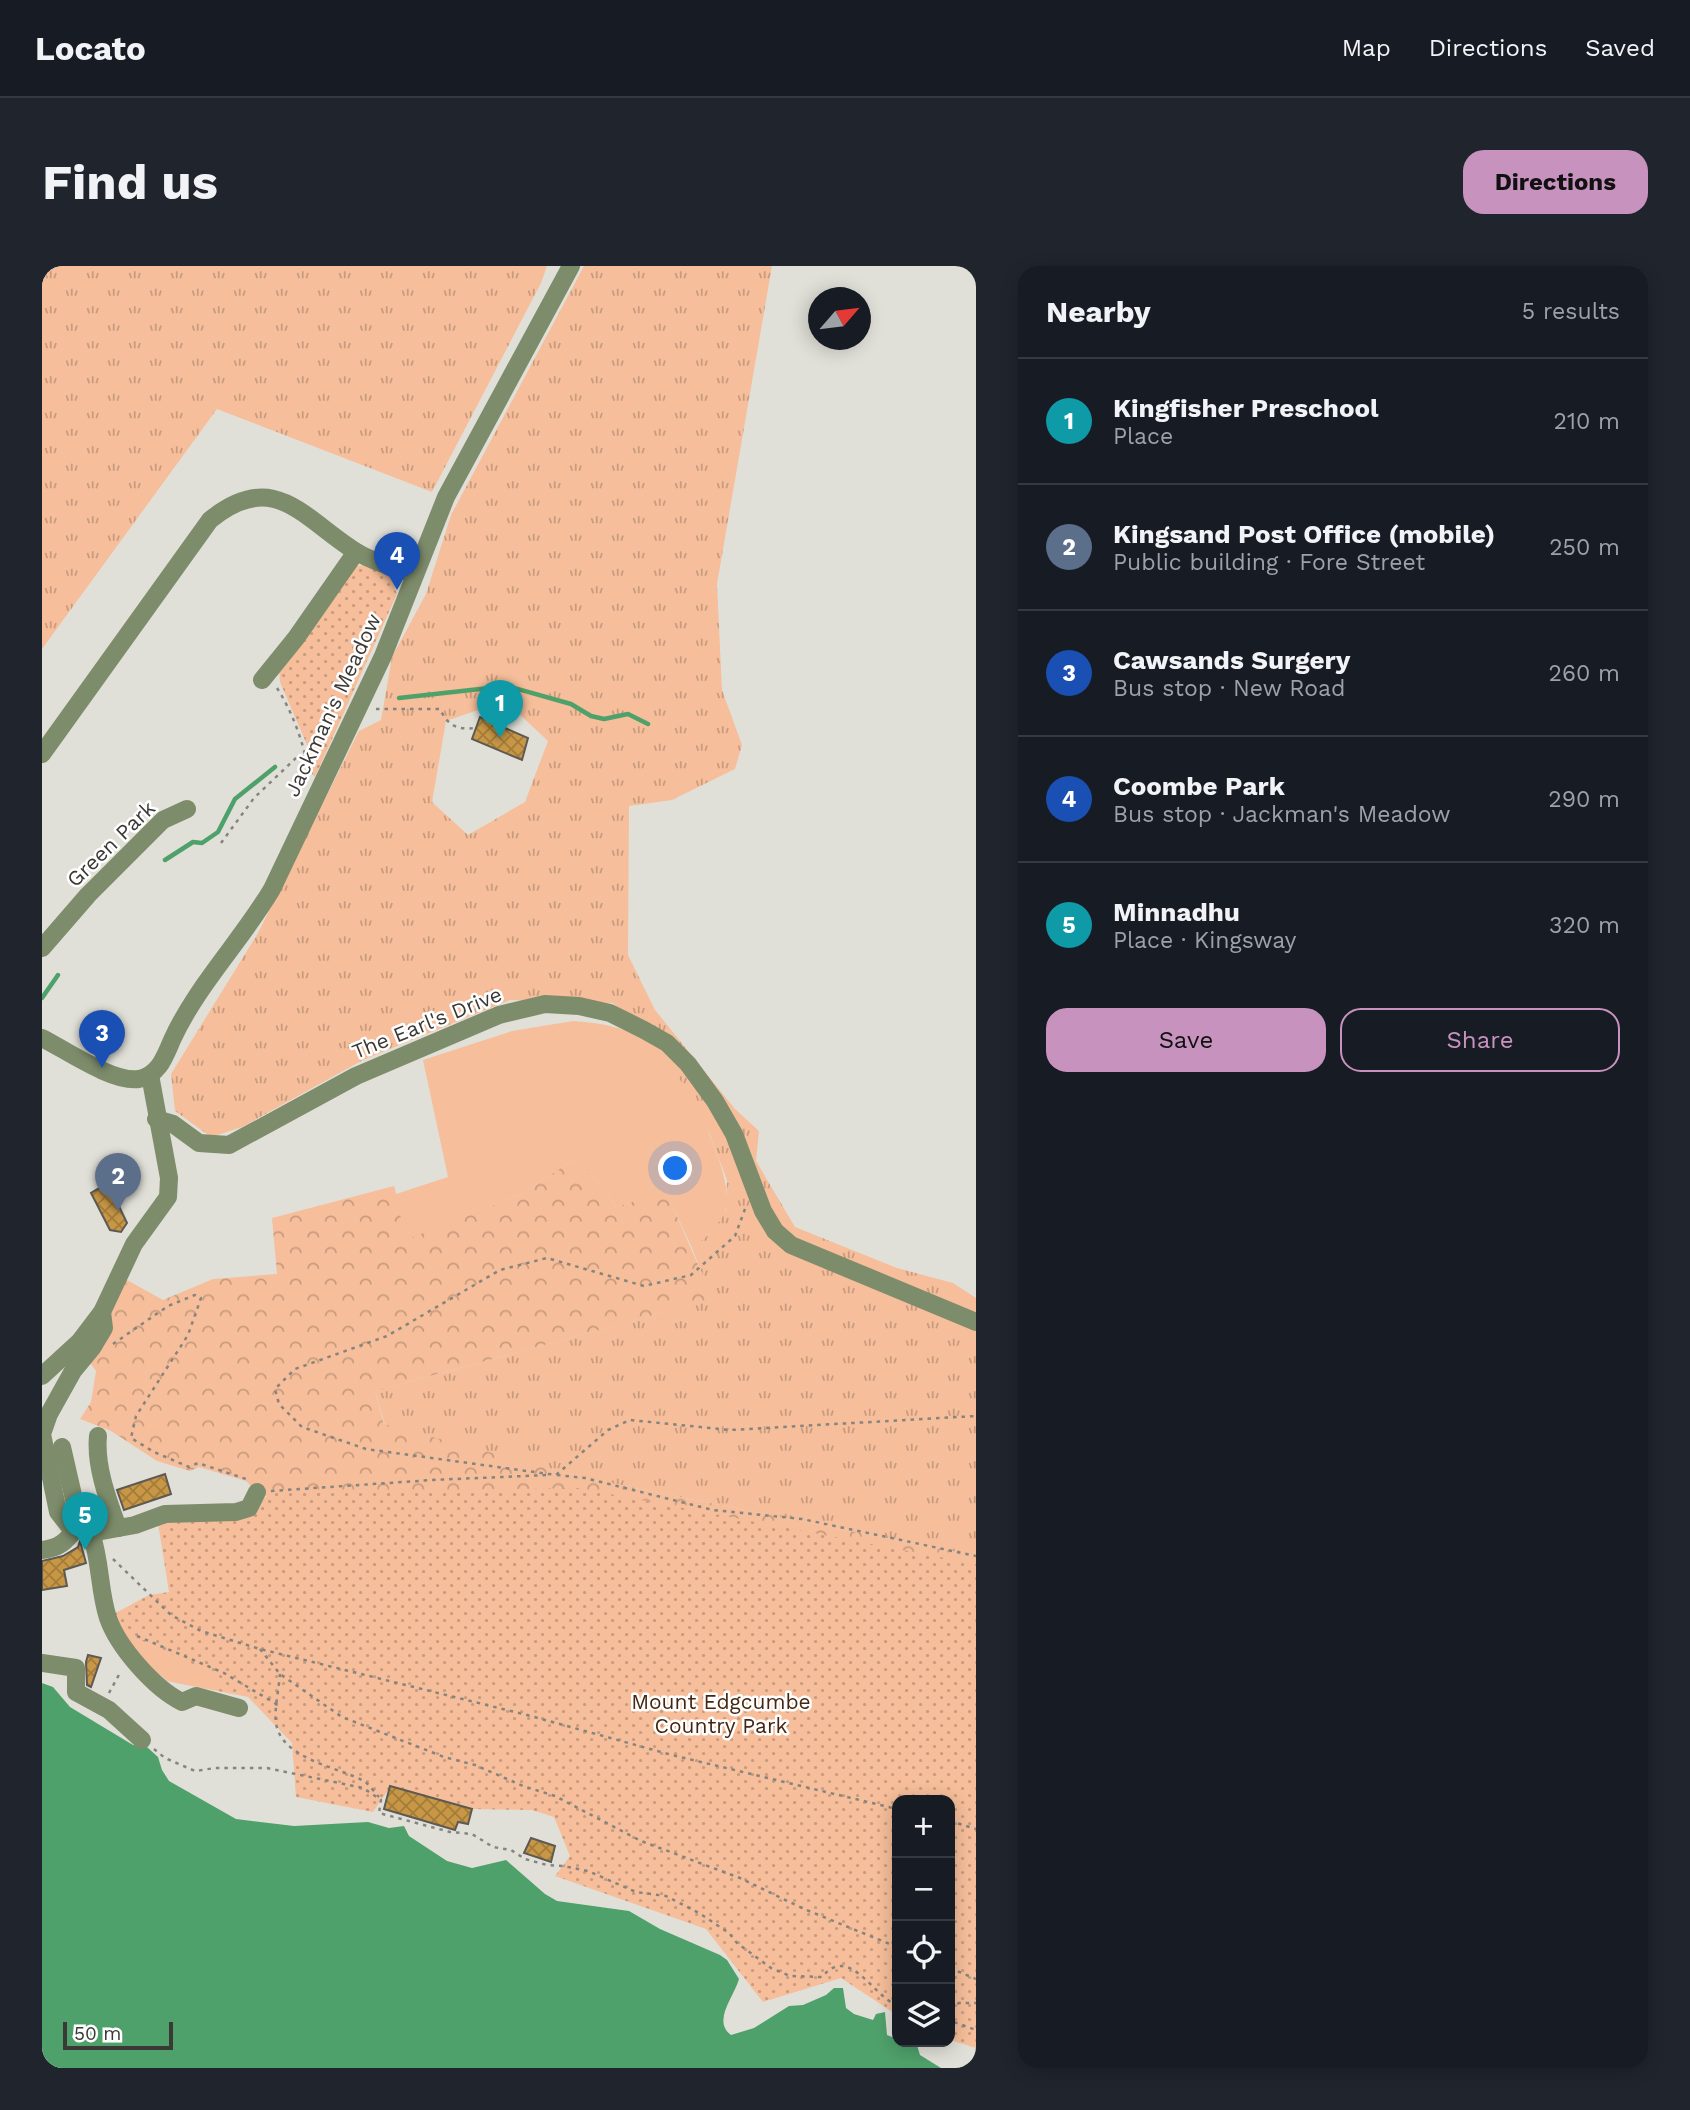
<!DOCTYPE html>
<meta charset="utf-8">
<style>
:root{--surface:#171b24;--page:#20242c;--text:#f1f3f6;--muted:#9ea1a6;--line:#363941;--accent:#c792be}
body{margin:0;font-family:"Work Sans",sans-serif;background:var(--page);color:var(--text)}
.controls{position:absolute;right:21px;bottom:21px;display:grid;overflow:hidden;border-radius:14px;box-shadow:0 4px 18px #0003}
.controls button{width:63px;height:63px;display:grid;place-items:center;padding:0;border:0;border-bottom:2px solid var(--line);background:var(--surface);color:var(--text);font:35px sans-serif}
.compass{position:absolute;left:766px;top:21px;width:63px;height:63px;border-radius:50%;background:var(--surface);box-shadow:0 4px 18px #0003;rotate:62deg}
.scale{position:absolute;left:21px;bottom:18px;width:110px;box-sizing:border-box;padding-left:7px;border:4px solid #3a3936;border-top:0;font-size:19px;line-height:24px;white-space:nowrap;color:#3a3936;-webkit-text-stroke:5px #fff;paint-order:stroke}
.you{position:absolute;left:634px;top:903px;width:24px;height:24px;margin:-18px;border:5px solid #fff;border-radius:50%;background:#1a73e8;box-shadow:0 0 0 10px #1a73e833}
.badge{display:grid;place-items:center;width:46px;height:46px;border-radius:50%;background:var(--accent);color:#fff;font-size:23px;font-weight:700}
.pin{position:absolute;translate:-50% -58px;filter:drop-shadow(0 2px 4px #0008)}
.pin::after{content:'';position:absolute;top:37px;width:24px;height:21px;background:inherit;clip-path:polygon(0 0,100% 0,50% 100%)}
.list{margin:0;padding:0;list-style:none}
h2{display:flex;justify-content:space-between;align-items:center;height:91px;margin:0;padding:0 28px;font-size:30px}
h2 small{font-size:23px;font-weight:400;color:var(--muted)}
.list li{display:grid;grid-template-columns:46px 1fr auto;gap:21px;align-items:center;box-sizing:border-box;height:126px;padding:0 28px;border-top:2px solid var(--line)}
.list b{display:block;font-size:26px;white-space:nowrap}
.list p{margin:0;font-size:23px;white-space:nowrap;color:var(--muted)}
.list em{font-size:23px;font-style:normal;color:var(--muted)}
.actions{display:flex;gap:14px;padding:21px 28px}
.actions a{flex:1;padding:16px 0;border:2px solid var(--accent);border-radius:21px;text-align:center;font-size:24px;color:var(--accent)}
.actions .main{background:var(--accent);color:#111}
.icon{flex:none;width:38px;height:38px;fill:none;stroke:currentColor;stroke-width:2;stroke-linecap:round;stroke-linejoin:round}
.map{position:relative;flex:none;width:934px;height:1802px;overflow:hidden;border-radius:21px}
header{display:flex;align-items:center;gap:42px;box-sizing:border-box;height:98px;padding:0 35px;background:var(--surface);border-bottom:2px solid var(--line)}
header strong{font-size:33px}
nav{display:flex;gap:38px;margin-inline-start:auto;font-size:24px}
.intro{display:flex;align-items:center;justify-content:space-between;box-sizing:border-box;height:168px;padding:0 42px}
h1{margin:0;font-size:49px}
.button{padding:18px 32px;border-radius:21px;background:var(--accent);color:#111;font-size:24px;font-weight:700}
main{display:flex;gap:42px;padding:0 42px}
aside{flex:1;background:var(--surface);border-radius:21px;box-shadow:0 4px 18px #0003}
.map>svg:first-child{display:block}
.grass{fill:url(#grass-tufts);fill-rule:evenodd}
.forest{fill:url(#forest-crowns)}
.park{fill:url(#park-dots)}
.garden{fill:#f6be9a}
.water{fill:#4fa16b}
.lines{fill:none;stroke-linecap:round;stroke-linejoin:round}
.stream{stroke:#4fa16b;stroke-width:4.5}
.building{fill:url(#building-cross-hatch);stroke:#5d5953;stroke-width:2}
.path{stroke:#85847f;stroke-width:2.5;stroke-dasharray:3.5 5;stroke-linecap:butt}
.minor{stroke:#7d8c6b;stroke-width:18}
.labels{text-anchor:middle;stroke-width:5;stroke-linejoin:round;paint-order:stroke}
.street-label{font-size:21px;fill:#3a3936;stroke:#fff}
.park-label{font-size:21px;fill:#452610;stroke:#fff}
</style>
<header>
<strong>Locato</strong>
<nav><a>Map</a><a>Directions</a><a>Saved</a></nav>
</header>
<div class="intro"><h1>Find us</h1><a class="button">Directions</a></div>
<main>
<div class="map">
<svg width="934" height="1802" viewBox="0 0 934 1802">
<defs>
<pattern id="grass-tufts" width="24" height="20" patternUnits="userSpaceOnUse" patternTransform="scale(1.75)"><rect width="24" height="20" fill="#f6be9a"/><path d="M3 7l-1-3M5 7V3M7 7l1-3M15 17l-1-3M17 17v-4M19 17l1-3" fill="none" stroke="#c89b7e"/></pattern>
<pattern id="forest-crowns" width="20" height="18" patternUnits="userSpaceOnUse" patternTransform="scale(1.75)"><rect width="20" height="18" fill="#f6be9a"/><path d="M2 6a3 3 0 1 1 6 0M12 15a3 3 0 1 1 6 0" fill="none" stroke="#c89b7e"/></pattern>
<pattern id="park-dots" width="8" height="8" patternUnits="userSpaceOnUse" patternTransform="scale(1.75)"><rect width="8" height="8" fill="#f6be9a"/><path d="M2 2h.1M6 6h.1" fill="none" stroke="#c89b7e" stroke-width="1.8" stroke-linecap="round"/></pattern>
<pattern id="building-cross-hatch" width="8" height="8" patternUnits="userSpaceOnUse" patternTransform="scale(1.75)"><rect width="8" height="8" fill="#c79745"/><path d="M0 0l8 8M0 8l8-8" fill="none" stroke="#a37c3a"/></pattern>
</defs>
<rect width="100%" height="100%" fill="#e1e0d8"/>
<!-- grass -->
<g class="grass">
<polygon points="0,0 505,0 499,17 390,226 175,143 0,383"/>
<path d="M542,0H730L675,318L680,424L700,479L693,503L630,534L587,540L586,689L613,744L693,843L717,865L714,895L753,961L855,1002L911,1017L934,1032V1290L543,1212L343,1159L333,1125L670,1033L650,982L666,969L684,944L685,914L668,869L640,818L621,791L580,762L593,754L571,737L468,734L321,794L200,861L169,871L133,845L129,808L216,667L317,465L339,454L350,391L384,328L409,249ZM436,444L474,445L506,475L483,536L426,569L390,536L404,455Z"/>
</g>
<!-- forest -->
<polygon class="forest" points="529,895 559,918 574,941 624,925 671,1033 333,1125 342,1158 543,1212 934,1290 934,1530 908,1534 855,1534 531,1372 215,1226 204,1215 157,1201 148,1205 115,1195 69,1165 38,1153 49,1136 54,1105 43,1090 76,1009 121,1034 171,1013 235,1008 230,952 352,920 366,972 480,928"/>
<!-- park -->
<g class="park">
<path d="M324,299C345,305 348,307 355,328L273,511L269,507V488L238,416L237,403L313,300Z"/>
<polygon points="536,1222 934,1298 934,1782 908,1774 908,1534 855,1534 855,1749 799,1712 721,1736 664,1663 513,1610 528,1590 512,1551 490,1544 430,1543 349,1520 331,1546 254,1531 250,1477 206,1431 125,1415 66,1351 107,1329 127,1326 116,1257 202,1251 228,1227"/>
</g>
<!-- garden -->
<g class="garden">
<path d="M531,755C559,757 584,761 607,777C638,799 693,904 684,942C680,958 662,973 650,982L624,926L574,941L559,918L529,895L480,928L366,973L353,934L354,928L406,911L381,794L470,765Z"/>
<path d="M81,1366L177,1410L179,1422C118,1419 116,1413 81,1366Z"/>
</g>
<!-- water -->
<path class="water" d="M0,1417L11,1421L28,1441L91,1479L105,1481L116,1491L120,1504L127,1515L194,1553L252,1560L326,1556L347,1562L362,1560L367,1570L405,1595L430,1602L464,1594L503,1628L515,1635L587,1645L618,1663L678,1689L685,1694L697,1713C692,1731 670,1755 689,1769L712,1762L747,1740L761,1739L784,1729L792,1722H801L804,1742L812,1748L831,1754L834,1748L843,1746L845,1769L850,1771L855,1768V1776H874L878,1789L899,1802H0Z"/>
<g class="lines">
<!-- stream -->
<g class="stream">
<polyline points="357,432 465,420 529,438 549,450 562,453 586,448 606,458"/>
<polyline points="123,594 151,576 160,577 176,566 193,533 233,501"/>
<polyline points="0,732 16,709"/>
</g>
</g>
<!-- building -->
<g class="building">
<polygon points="438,451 486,472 480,494 430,473"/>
<polygon points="66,917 85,957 79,966 68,964 49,927"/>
<polygon points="123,1208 129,1228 82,1244 75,1224"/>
<polygon points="38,1275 44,1297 22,1304 25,1320 0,1324 0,1295 21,1290 36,1281"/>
<polygon points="46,1389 59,1392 49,1421 45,1419 44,1396"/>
<polygon points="348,1520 430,1543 426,1558 416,1556 413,1564 342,1543"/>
<polygon points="489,1572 513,1580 509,1596 482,1587"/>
</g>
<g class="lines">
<!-- path -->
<g class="path">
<path d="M235,422C251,447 262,478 267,507"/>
<path d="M334,443H398C406,460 415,464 434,462"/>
<polyline points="179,577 212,532 255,491 264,490"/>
<polyline points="703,943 693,970 649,1009 602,1020 505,992 458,1004 345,1070 253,1103 233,1123 237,1138 260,1161 324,1183 514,1209 566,1164 588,1154 688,1164 934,1150"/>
<polyline points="71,1078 126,1040 153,1029 159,1032 146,1069 94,1150 89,1172 112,1186 147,1201 156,1197 204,1213"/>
<polyline points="515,1209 543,1212 671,1244 760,1253 934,1290"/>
<polyline points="229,1225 390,1214 505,1209"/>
<polyline points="71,1293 129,1349 159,1365 218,1383 485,1449 630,1489 855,1543"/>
<polyline points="95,1370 182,1407 236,1439"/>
<polyline points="218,1383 238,1408 300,1451 402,1491 433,1499 481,1520 513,1530 599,1575 698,1612 762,1643 855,1681"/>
<path d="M238,1408C237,1422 232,1444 234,1457C239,1493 296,1501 322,1515C328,1519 332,1526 337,1531"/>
<polyline points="67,1427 79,1405"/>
<path d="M112,1483L123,1492L153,1505L173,1502H225L321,1522L339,1534L337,1547L408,1566L430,1568L451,1581L469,1584L483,1593L505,1599L521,1600L546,1605L594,1626L624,1630L657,1647L687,1667L695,1677L729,1702L748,1710L780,1711C806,1679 829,1726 852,1738L855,1736"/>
<polyline points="908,1555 934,1563"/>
<polyline points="908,1702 934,1713"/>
<polyline points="908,1742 917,1737 934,1737"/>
<polyline points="908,1750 909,1755 934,1764"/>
</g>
<!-- minor -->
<g class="minor">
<polyline points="220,414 254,372 314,286"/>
<path d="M0,488L168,254C232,202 261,252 313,285C331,296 353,302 373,308"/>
<polyline points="0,682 46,629 121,554 145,543"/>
<path d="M0,772C24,784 71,817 97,813C117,809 123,790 130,774C155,719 200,674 230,623L341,390L404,231L529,0"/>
<polyline points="114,853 131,858 157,877 187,879 314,810 457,749 503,738 537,740 568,747 602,764 625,777 646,798 673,835 692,868 721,945 733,965 749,979 934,1056"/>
<polyline points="60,1046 62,1062 50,1082 31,1105 7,1148 0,1168 16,1246 27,1260 49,1267 93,1259 123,1248 194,1246 207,1242 215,1226"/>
<polyline points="0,1110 38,1075 60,1046 92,978 126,931 127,912 108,809"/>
<path d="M56,1170C53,1200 66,1234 76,1262"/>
<polyline points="20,1181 39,1264"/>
<path d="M49,1267C59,1296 57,1325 66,1352C76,1381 112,1422 140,1436L154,1430L197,1442"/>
<path d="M0,1284C17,1282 24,1276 34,1262"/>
<polyline points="0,1397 34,1402 34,1426 67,1444 100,1474"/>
</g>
</g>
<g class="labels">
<!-- street labels -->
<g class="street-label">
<text transform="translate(291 439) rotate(-65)" y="7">Jackman's Meadow</text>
<text transform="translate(69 578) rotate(-44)" y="7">Green Park</text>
<text transform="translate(385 757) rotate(-22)" y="7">The Earl's Drive</text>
</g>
<!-- park labels -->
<g class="park-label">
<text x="679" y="1443">Mount Edgcumbe<tspan x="679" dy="24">Country Park</tspan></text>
</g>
</g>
</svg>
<div class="controls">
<button>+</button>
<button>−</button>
<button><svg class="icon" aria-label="locate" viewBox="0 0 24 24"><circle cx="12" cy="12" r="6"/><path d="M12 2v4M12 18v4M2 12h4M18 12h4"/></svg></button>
<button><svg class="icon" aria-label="layers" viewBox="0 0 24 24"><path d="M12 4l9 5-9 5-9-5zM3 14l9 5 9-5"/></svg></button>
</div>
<svg class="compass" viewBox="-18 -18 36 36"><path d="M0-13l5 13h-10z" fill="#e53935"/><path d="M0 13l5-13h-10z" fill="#9ea1a6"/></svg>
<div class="scale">50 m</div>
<div class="you"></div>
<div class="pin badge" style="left:458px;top:472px;background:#0f9aa8">1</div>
<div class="pin badge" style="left:76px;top:945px;background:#5c6f8a">2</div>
<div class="pin badge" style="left:60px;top:802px;background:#1a4fb4">3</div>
<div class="pin badge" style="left:355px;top:324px;background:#1a4fb4">4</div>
<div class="pin badge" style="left:43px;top:1284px;background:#0f9aa8">5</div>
</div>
<aside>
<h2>Nearby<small>5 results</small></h2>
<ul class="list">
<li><span class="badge" style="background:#0f9aa8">1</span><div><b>Kingfisher Preschool</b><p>Place</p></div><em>210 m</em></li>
<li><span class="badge" style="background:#5c6f8a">2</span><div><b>Kingsand Post Office (mobile)</b><p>Public building · Fore Street</p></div><em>250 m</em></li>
<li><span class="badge" style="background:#1a4fb4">3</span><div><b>Cawsands Surgery</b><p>Bus stop · New Road</p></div><em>260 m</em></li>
<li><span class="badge" style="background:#1a4fb4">4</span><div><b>Coombe Park</b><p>Bus stop · Jackman's Meadow</p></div><em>290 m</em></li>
<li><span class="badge" style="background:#0f9aa8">5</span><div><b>Minnadhu</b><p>Place · Kingsway</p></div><em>320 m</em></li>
</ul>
<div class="actions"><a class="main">Save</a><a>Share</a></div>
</aside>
</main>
